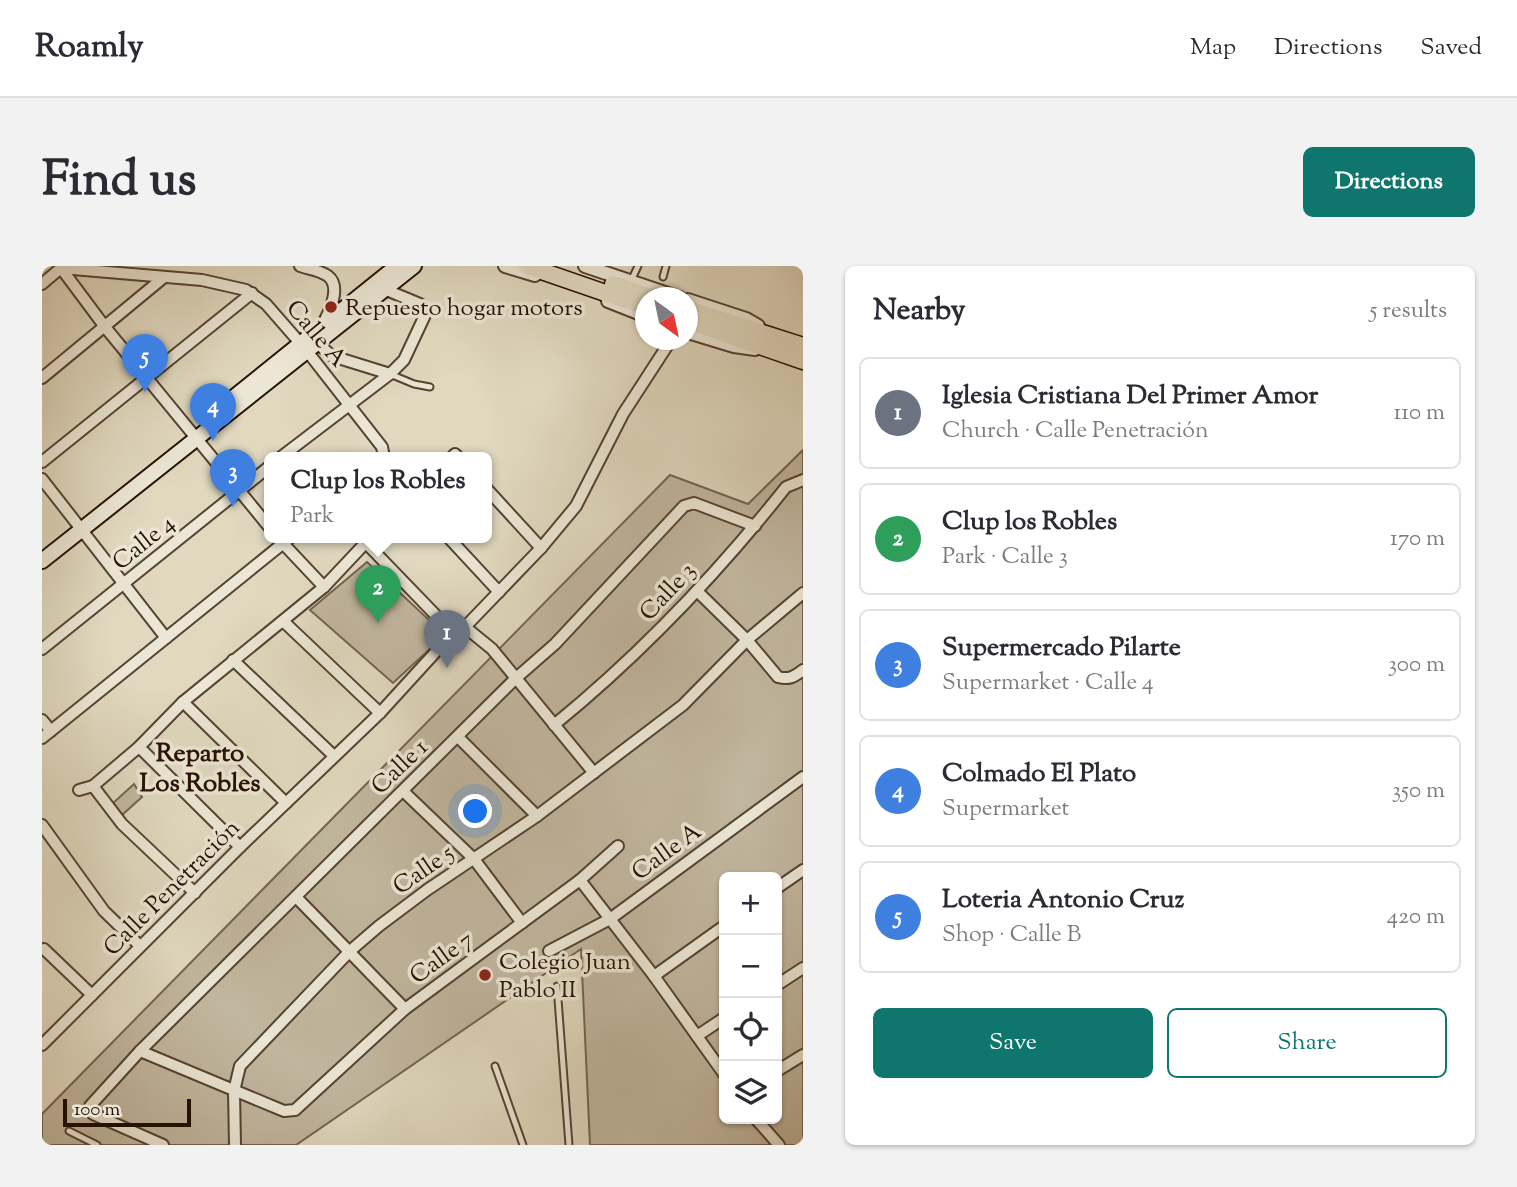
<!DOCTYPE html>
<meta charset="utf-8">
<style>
:root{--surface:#fff;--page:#f2f2f3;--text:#2b2b33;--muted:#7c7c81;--line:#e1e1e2;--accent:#0f766e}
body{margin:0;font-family:"Sorts Mill Goudy",serif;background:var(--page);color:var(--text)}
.controls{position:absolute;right:21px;bottom:21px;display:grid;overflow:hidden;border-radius:10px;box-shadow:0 2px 5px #0004}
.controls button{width:63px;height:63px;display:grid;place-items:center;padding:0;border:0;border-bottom:2px solid var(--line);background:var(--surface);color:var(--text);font:35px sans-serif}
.compass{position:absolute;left:593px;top:21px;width:63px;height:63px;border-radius:50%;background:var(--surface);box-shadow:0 2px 5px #0004;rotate:147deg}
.scale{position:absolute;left:21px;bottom:18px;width:128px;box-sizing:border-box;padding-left:7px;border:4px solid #271101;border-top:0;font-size:19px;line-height:24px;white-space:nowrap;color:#271101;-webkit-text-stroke:5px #ebe6d5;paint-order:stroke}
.you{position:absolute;left:434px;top:546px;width:24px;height:24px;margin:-18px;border:5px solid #fff;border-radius:50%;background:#1a73e8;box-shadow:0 0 0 10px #1a73e833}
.badge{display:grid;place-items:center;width:46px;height:46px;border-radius:50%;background:var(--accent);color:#fff;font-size:23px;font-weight:700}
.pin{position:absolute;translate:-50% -58px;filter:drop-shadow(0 2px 4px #0008)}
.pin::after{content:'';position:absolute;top:37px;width:24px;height:21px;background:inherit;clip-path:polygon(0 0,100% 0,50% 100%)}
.popup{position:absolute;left:222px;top:186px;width:228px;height:91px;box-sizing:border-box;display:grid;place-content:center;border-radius:10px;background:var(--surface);filter:drop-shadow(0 2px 5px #0005);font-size:23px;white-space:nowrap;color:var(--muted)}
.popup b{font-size:26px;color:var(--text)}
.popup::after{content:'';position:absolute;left:50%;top:100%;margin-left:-14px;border:14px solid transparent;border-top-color:var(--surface)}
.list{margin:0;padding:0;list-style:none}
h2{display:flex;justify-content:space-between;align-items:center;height:91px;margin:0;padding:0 28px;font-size:30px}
h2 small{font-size:23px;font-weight:400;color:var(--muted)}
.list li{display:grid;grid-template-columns:46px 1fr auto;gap:21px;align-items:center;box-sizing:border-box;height:112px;margin:0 14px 14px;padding:0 14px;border:2px solid var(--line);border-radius:10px}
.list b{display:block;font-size:26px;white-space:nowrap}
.list p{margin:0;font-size:23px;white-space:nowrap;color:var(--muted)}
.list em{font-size:23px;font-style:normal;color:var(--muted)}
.actions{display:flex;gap:14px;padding:21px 28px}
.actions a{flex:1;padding:16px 0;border:2px solid var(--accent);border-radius:10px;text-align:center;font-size:24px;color:var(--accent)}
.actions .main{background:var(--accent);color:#fff}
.icon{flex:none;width:38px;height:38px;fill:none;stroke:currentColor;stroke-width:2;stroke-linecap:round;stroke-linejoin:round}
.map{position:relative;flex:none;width:761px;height:879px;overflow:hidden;border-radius:10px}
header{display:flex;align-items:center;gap:42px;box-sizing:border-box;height:98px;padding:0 35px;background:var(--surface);border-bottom:2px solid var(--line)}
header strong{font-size:33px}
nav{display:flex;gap:38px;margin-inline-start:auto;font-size:24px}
.intro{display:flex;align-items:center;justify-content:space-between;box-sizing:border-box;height:168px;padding:0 42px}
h1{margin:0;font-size:49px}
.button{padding:18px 32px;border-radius:10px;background:var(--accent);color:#fff;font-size:24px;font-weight:700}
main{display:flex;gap:42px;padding:0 42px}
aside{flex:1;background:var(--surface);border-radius:10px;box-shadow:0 2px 5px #0004}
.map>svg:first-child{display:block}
.green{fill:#c1b69f;stroke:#746450;stroke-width:2;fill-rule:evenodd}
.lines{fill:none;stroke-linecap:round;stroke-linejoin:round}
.service-casing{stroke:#554330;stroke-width:9}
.minor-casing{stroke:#554330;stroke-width:14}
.tertiary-casing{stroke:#554330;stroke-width:16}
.secondary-casing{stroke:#271101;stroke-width:18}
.primary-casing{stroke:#271101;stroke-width:19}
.service{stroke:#ebe6d5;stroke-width:5}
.minor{stroke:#ebe6d5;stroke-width:10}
.tertiary{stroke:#ebe6d5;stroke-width:12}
.secondary{stroke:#ebe6d5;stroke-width:14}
.primary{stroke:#e0d8bf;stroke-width:16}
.poi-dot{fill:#8f2418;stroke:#ebe6d5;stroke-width:2.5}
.labels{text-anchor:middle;stroke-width:7;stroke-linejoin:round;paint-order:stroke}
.poi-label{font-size:24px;fill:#271101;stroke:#ebe6d5;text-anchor:start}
.street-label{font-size:24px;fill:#271101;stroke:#ebe6d5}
.neighbourhood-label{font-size:26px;font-weight:bold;fill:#271101;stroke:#ebe6d5}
</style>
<header>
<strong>Roamly</strong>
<nav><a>Map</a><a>Directions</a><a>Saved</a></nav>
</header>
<div class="intro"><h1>Find us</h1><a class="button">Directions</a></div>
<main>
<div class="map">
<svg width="761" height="879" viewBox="0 0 761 879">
<rect width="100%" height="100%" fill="#e0d8bf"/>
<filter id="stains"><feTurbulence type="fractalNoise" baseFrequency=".00286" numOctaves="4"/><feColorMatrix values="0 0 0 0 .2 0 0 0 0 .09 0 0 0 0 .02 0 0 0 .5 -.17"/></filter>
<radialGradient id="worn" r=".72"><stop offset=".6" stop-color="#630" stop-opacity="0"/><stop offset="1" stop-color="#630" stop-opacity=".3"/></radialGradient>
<!-- green -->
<g class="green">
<path d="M761,184V879H548L539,683L254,879H0V848L628,209L706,238ZM682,611H735V853H682Z"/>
<polygon points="325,296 403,369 351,417 268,344"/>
<polygon points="92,518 100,531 80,549 70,538"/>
</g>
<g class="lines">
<!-- service casing -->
<g class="service-casing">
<g id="service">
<polyline points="621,11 624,0"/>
<polyline points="589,15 596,0"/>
<polyline points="348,108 372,118 388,121"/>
<polyline points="515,720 527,879"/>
<polyline points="453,800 481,879"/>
<polyline points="27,865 55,879"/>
</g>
</g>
<!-- minor casing -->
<g class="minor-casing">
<g id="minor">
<path d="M258,0C266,3 278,4 286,10C300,21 287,47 280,59"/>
<polyline points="19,2 160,14 204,24 224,38 265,85 340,181 342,191"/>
<polyline points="19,2 63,61 228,262"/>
<polyline points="0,18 19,2"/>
<polyline points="275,77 290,90 348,108"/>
<polyline points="0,112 121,12"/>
<polyline points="239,191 348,108 362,94 384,47 378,38 342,23"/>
<polyline points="410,191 413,188 416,191"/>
<polyline points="0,196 210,27"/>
<polyline points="0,213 124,372"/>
<polyline points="444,222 499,282"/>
<polyline points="235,271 282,321"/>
<polyline points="406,271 457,326"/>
<polyline points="324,277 411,367"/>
<path d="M655,325L705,374L736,411C747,414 752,411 761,404"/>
<polyline points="241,355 338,447"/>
<polyline points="423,361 450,383 552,507"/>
<polyline points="0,383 228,200"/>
<polyline points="191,394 292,490"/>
<polyline points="141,436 244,537"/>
<polyline points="0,454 9,465"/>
<path d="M512,459C599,388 675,308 744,221L761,214"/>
<polyline points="416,471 495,550"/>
<polyline points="0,472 249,271"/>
<polyline points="97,481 198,581"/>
<polyline points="51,520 80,558 153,627"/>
<polyline points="37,524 51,520 97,481 141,436 282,321 329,271"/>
<polyline points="361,525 432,593 480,657"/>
<polyline points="0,559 62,645 98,680"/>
<polyline points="538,614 612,710 682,808"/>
<polyline points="735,622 761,604"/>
<polyline points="254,631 363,743"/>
<polyline points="2,683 50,729"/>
<polyline points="507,685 568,653 761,511"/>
<polyline points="612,710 682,660"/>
<polyline points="735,719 761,702"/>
<polyline points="655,770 682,752"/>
<polyline points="0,779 198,581 338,447 411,367 423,361 499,282 534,240 581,148 629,74"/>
<polyline points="98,785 242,845 253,844 363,743 538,614 576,580"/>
<polyline points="735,805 761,789"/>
<polyline points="714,853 737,879"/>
<polyline points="121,879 51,848 48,840 98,785 473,413 513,378 642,240 652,237 713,260"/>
<polyline points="193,879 192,825 198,800 308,685 337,660 385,624 495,550 641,439 705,374 761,327"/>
</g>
</g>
<!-- tertiary casing -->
<g class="tertiary-casing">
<g id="tertiary">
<polyline points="463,0 493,9"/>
<polyline points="543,0 638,32"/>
<polyline points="646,34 704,53 716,60"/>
<polyline points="566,35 604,50"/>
<polyline points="646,66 692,80 713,83"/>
</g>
</g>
<!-- secondary casing -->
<g class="secondary-casing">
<g id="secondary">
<polyline points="176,144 355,0"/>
<polyline points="0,295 372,0"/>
</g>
</g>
<!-- primary casing -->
<g class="primary-casing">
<g id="primary">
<polyline points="485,0 604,41"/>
<polyline points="571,18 612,32"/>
<polyline points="646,43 761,80"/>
<polyline points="646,55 761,95"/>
</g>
</g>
<!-- service -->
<use href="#service" class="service"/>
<!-- minor -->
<use href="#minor" class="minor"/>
<!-- tertiary -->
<use href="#tertiary" class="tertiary"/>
<!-- secondary -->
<use href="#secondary" class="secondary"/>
<!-- primary -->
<use href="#primary" class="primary"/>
</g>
<!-- markers -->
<g class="poi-dot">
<circle cx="289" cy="41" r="7"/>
<circle cx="443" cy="709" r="7"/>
</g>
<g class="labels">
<!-- poi labels -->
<g class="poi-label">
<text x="303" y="49">Repuesto hogar motors</text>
<text x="457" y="703">Colegio Juan<tspan x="457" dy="28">Pablo II</tspan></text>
</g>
<!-- street labels -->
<g class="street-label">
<text transform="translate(275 67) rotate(50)" y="8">Calle A</text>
<text transform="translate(101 276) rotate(-39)" y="8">Calle 4</text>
<text transform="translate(625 325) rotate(-47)" y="8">Calle 3</text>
<text transform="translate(357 500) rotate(-44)" y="8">Calle 1</text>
<text transform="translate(624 585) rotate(-36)" y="8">Calle A</text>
<text transform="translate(381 603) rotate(-35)" y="8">Calle 5</text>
<text transform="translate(129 621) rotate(-45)" y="8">Calle Penetración</text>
<text transform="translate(399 691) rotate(-36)" y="8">Calle 7</text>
</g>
<!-- neighbourhood labels -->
<g class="neighbourhood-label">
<text x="158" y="495">Reparto<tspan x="158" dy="30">Los Robles</tspan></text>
</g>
</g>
<rect width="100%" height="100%" filter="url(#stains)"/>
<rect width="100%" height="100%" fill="url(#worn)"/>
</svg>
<div class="controls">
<button>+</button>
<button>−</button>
<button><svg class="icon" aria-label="locate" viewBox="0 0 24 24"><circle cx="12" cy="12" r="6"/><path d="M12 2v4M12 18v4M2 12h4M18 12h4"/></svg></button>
<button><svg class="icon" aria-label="layers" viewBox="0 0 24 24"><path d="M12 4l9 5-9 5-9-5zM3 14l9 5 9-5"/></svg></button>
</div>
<svg class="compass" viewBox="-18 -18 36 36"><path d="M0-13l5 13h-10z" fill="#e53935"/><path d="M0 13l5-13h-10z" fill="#7c7c81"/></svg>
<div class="scale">100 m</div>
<div class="you"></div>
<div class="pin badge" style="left:405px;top:402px;background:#6b7280">1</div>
<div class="pin badge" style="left:336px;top:357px;background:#2e9e5b">2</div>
<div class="popup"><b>Clup los Robles</b>Park</div>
<div class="pin badge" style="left:191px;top:241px;background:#3f7fe0">3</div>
<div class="pin badge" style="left:171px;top:175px;background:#3f7fe0">4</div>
<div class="pin badge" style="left:103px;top:126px;background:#3f7fe0">5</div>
</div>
<aside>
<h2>Nearby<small>5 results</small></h2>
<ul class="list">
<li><span class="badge" style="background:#6b7280">1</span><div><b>Iglesia Cristiana Del Primer Amor</b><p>Church · Calle Penetración</p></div><em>110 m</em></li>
<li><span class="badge" style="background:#2e9e5b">2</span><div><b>Clup los Robles</b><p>Park · Calle 3</p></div><em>170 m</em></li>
<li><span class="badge" style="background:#3f7fe0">3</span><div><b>Supermercado Pilarte</b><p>Supermarket · Calle 4</p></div><em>300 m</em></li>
<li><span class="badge" style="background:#3f7fe0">4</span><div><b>Colmado El Plato</b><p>Supermarket</p></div><em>350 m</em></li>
<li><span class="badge" style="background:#3f7fe0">5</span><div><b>Loteria Antonio Cruz</b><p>Shop · Calle B</p></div><em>420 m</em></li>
</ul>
<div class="actions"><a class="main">Save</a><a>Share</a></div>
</aside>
</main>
